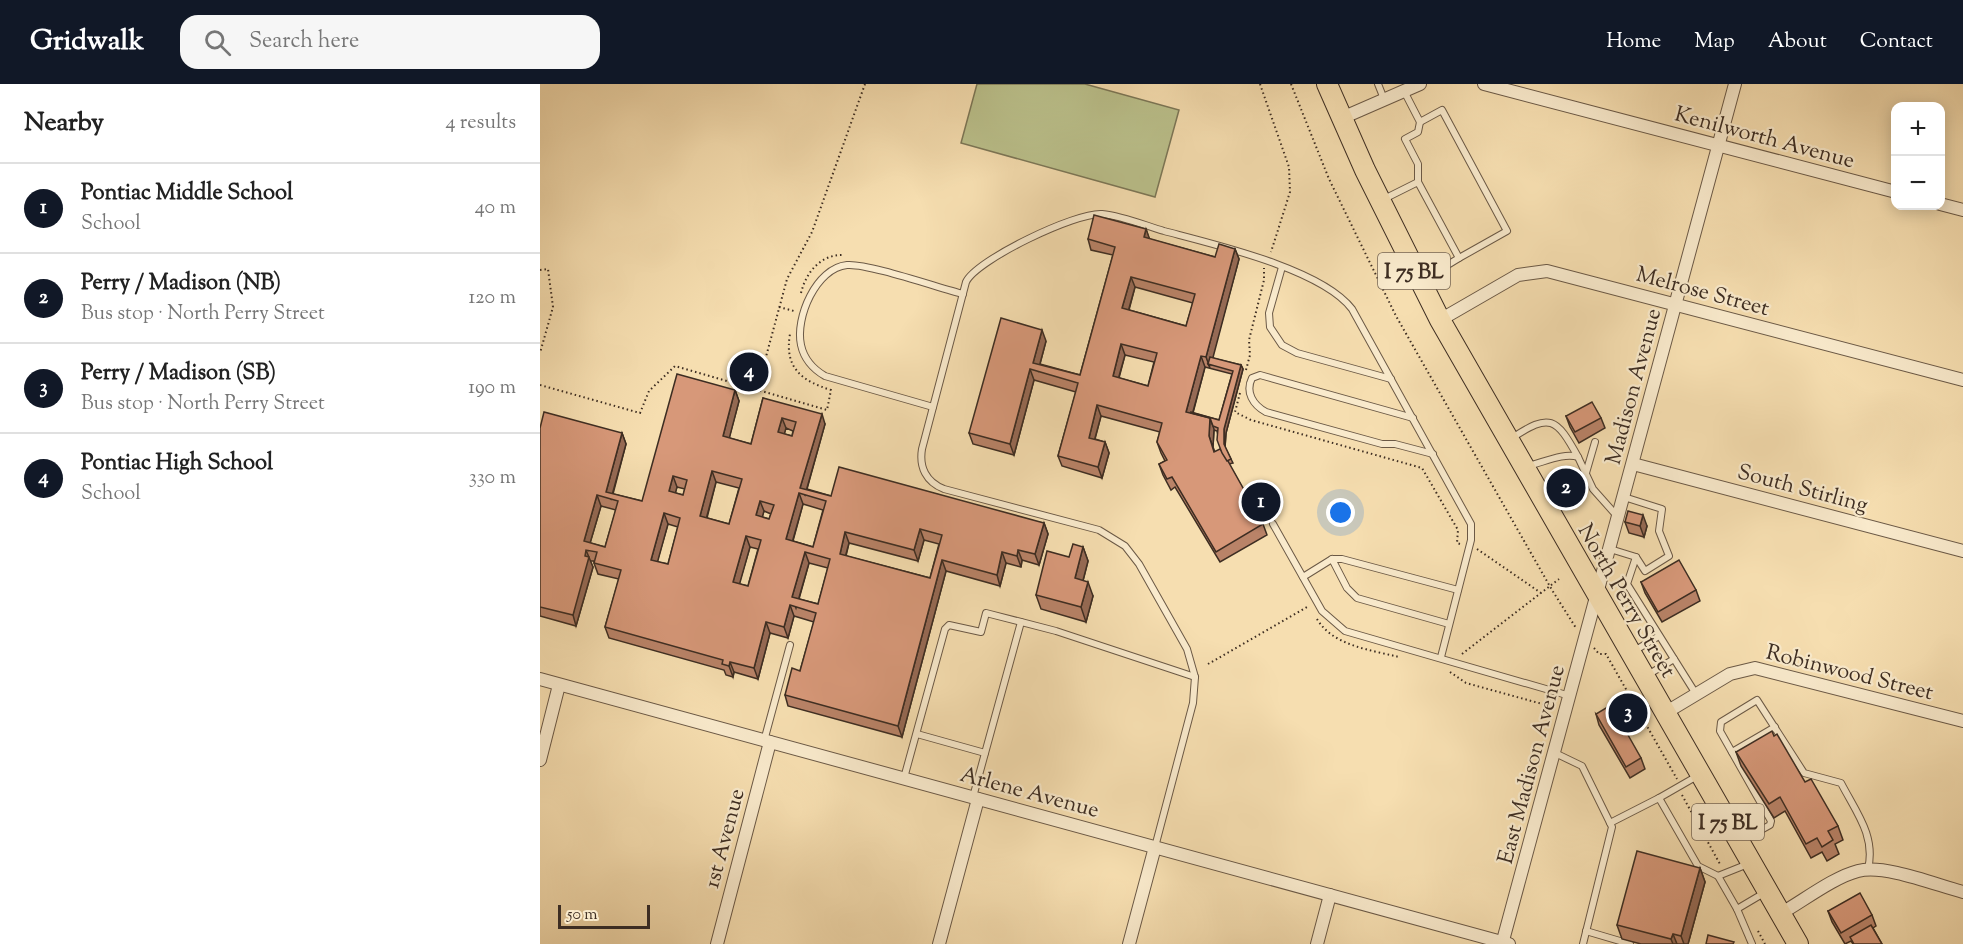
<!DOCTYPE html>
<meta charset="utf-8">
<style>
:root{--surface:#fff;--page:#f6f6f6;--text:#222;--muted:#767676;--line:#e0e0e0;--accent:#111827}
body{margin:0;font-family:"Sorts Mill Goudy",serif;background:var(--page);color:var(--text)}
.controls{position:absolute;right:18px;top:18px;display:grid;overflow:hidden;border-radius:12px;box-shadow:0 3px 15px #0003}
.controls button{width:54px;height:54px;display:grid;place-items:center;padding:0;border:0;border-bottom:2px solid var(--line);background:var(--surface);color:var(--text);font:30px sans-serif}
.scale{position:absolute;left:18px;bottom:15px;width:92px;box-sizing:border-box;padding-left:6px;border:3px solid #3d2d22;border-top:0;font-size:16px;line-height:21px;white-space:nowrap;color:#3d2d22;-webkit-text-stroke:4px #f9eacc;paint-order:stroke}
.you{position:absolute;left:801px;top:429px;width:21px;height:21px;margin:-15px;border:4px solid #fff;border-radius:50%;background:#1a73e8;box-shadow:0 0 0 9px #1a73e833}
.badge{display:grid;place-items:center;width:39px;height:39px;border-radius:50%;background:var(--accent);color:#fff;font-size:20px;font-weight:700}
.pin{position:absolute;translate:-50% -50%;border:3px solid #fff;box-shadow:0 2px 6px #0006}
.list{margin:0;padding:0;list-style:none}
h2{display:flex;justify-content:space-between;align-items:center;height:78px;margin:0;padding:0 24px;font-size:26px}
h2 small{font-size:20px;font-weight:400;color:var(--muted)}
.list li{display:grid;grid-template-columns:39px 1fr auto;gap:18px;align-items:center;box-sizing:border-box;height:90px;padding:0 24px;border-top:2px solid var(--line)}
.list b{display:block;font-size:22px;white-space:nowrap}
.list p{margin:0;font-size:20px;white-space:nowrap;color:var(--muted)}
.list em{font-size:20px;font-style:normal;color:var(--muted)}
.icon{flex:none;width:33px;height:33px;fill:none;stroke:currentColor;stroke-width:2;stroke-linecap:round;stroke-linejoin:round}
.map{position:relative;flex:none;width:1423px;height:860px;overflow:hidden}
header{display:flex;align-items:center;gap:36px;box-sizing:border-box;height:84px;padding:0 30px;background:var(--accent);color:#fff}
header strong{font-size:28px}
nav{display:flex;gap:33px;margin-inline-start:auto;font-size:21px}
.search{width:420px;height:54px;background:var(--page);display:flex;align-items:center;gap:15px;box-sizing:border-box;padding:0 21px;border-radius:18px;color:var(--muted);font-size:22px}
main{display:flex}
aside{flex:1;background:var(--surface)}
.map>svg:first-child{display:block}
.green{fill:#bbc18c;stroke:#7c7757;stroke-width:1.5}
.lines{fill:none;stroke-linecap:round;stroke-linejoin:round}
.service-casing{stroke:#6b5946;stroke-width:8}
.minor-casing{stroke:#6b5946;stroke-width:14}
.primary-casing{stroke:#3d2d22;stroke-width:22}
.path{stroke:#3d2d22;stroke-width:2;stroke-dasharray:1.5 3;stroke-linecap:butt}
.service{stroke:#f9eacc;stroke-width:6}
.minor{stroke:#f9eacc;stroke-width:12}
.primary{stroke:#f6deb0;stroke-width:20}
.wall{fill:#b98368;stroke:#3d2d22;stroke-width:1.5;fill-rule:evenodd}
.shaded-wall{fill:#966a55;stroke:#3d2d22;stroke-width:1.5}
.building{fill:#d79879;stroke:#3d2d22;stroke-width:1.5;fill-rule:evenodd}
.labels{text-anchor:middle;stroke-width:4.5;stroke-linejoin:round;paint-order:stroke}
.shield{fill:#f9eacc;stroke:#756655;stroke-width:1.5}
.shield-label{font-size:21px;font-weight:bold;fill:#3d2d22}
.street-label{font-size:22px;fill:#3d2d22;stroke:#f9eacc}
</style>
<header>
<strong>Gridwalk</strong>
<div class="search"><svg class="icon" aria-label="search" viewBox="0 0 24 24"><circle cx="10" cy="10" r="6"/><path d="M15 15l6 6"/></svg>Search here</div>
<nav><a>Home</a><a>Map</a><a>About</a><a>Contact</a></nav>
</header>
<main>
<aside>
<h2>Nearby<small>4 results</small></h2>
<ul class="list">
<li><span class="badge">1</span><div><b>Pontiac Middle School</b><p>School</p></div><em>40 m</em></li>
<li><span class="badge">2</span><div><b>Perry / Madison (NB)</b><p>Bus stop · North Perry Street</p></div><em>120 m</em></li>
<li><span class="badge">3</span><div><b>Perry / Madison (SB)</b><p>Bus stop · North Perry Street</p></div><em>190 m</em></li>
<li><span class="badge">4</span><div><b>Pontiac High School</b><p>School</p></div><em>330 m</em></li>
</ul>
</aside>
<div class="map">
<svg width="1423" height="860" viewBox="0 0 1423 860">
<rect width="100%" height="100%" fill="#f6deb0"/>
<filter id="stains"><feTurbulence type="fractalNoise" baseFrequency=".00333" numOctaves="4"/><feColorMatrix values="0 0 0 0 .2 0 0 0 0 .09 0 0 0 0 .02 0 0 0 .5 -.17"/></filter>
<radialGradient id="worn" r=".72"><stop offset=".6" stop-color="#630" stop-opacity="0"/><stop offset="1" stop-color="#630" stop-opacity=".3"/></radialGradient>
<!-- green -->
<polygon class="green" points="437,0 545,0 639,26 615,113 421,59"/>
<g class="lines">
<!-- service casing -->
<g class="service-casing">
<g id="service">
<polyline points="838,0 844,15"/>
<polyline points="864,7 880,38 902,26 967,147 919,174"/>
<polyline points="878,98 878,80 865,55 878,48 880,38"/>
<polyline points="844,115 878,98 919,174 883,196"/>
<polyline points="742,183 729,229 730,243 742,261 757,269 851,295"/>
<path d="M393,323L285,292C273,285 264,275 261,261C255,234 276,184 307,181C327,179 399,204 423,210"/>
<path d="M873,334L720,291L712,294C705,308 713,321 726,328L842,360H855L893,370"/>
<path d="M972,354C1010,329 1016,333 1038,373"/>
<path d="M987,382C1002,379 1024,368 1038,373L1053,405L1077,432"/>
<polyline points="1046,389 1055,358"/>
<polyline points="733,440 782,527 805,547 1030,612"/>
<polyline points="1070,465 1096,473 1105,487 1129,472 1119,447 1122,425 1084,413"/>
<polyline points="1096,473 1087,500 1156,610"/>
<polyline points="792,475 807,504 817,514 909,540"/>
<polyline points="763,493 792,475 802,475 918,506"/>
<polyline points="1094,567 1119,552"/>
<polyline points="1106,592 1134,575"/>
<polyline points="377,650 445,669"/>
<polyline points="224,657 250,561"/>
<polyline points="1192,668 1235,643"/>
<polyline points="1015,669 1042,682 1072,743 1043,860"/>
<polyline points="1159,691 1119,714 1158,782 1178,792 1208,780"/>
<polyline points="364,694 405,545 409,541 441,548 446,529 516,547 655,593"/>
<polyline points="433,713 481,538"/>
<polyline points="1070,739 1119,714"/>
<path d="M1203,756L1230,741L1231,737L1180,647L1181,638L1217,616L1264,689L1301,699C1316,728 1336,752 1328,785"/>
<path d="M615,763L653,619L655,593L647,565L599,480L585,462L559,446L404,405C386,398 379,383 382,365L426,198C436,176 536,128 562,130C582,132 604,141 624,147C673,160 782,185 812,225L931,440V456L901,573"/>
<polyline points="1178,792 1197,825 1224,809"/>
<polyline points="1197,825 1212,860"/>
<polyline points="1046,847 1090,860"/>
</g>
</g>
<!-- minor casing -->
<g class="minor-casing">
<g id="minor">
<polyline points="944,0 1356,108"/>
<polyline points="802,34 880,0"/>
<polyline points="1400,120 1423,126"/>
<polyline points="900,236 978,191 1007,187 1423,296"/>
<polyline points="1093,380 1423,467"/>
<polyline points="0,595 969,860"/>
<polyline points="1125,629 1190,590 1215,584 1423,637"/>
<polyline points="0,676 19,601"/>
<path d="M1240,830C1263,817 1294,793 1318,787C1345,780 1396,801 1423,808"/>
<polyline points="177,860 230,658"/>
<polyline points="399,860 438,715"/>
<polyline points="589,860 615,763"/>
<polyline points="777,860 790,811"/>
<polyline points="962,860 1195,0"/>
</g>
</g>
<!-- primary casing -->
<g class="primary-casing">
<polyline id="primary" points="787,0 825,86 900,236 1258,860"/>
</g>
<!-- path -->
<g class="path">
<polyline points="720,0 749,83 750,108 731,168"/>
<polyline points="751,0 789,95 856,232 1012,506 1036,544"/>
<polyline points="0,186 8,185 13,223 0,269"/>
<path d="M261,209C266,188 281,170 304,171"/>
<polyline points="239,223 254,227"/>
<polyline points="706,286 710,271 709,256 724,196 724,184"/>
<path d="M0,301L100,329L109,307L135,282L287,326L291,306C262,297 244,284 250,250"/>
<polyline points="217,306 247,195 272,148 325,0"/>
<polyline points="700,309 695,328 711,336 882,384 918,446 917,459 920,460"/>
<polyline points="937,465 1001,509"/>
<path d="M777,535C793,562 831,566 859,573"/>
<polyline points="1054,564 1059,570 1066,570 1137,695"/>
<polyline points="922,570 1019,495"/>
<polyline points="668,580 769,522"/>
<polyline points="910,588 926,599 1006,621"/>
<polyline points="1142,711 1181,782"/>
<polyline points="1218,847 1225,860"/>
</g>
<!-- service -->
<use href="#service" class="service"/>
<!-- minor -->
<use href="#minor" class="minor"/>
<!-- primary -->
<use href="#primary" class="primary"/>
</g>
<!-- wall -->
<g class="wall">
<path d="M606,145L609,155L675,173L695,165L699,175L672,274L701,281L703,285L686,349L685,363L693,379L689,380L723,440L727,451L680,478L635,403L631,406L623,391L619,380L625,377L621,369L617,358L620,348L561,332L555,355L565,358L569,369L562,394L522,382L518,372L536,308L494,296L474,371L433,360L429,349L506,257L500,280L540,291L573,171L551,166L548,155ZM595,203L653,219L646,242L589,226ZM585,271L614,278L608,302L579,294ZM665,283L692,290L679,336L653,329ZM674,346L677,347L682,368H675L673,363Z"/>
<path d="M195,306L199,317L189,354L211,360L223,314L285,340L267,405L291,412L504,439L508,450L499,481L482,476L481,483L466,479L460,502L406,487L362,653L248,622L245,611L260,587L274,538L254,532L248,554L230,549L218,595L194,588L193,593L186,591L184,586L69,554L65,543L79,495L58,490L54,479V477H50L53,483L36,542L0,532V344L82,349L86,360L73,410L102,417ZM246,344L253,347L252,352L244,350ZM176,398L199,404L189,440L167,434ZM137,403L145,405L143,411L135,409ZM263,420L283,426L273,463L253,457ZM61,422L76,426L65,463L50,459ZM224,427L231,430L229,435L222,433ZM128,440L138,443L128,480L117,478ZM384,456L399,460L390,494L306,472L309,459L378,477ZM210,463L218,465L208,502L199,500ZM269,479L288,484L278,520L259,515Z"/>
<polygon points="1026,332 1061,334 1065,344 1039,359 1030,343"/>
<polygon points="1085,438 1107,442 1104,453 1089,449"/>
<polygon points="543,463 548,477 543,497 553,512 546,538 501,525 496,511 529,473"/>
<polygon points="1101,498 1156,506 1160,517 1122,538 1105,509"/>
<polygon points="1056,630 1101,674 1105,685 1090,694 1059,641"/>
<polygon points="1196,668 1265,698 1298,742 1303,756 1295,760 1299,770 1287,777 1282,768 1271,774 1245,727 1234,734 1201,682"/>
<polygon points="1160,784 1165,798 1148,860 1101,860 1082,855 1077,841"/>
<polygon points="1288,827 1332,831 1336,842 1333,844 1342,860 1313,860 1311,857 1305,860 1292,838"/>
</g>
<!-- shaded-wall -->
<g class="shaded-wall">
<polygon points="606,145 610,156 604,153"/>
<polygon points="695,165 699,175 671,281 668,280 670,284 666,273"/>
<polygon points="591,193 595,203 586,235 582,224"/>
<polygon points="502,246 506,257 498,287 493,279"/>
<polygon points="581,260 585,271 576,303 573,292"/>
<polygon points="661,272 665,283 651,335 646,328"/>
<polygon points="701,281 703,285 686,349 685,364 684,360 684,345"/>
<polygon points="490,285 494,296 474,371 470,360"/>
<polygon points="195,306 199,317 187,363 183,352"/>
<polygon points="557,321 561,332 552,365 549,354"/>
<polygon points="282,330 285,340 265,411 260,404"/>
<polygon points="242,334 246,344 242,358 238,348"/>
<polygon points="670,334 674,345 673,363 669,352"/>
<polygon points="82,349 86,360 71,415 66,408"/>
<polygon points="565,358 569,369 562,394 558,383"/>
<polygon points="172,387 176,398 164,443 160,432"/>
<polygon points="133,392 137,403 133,418 129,407"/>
<polygon points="259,409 263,420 250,466 246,455"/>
<polygon points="57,411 61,422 48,466 44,457"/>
<polygon points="220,417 224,427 220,441 216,431"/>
<polygon points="124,429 128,440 115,487 111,476"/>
<polygon points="1103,431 1107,442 1104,453 1100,442"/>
<polygon points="504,439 508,450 499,481 495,470"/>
<polygon points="380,445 384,456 378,477 374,466"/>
<polygon points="305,448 309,459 303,481 300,470"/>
<polygon points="206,452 210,463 197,509 193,498"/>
<polygon points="543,463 548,477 540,508 535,494"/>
<polygon points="46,466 53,483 36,542 33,531"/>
<polygon points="478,466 482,476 481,483 477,472"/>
<polygon points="265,468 269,479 256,524 252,513"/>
<polygon points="462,468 466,479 460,502 457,491"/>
<polygon points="402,476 406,487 362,653 358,642"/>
<polygon points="548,498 553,512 546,538 541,523"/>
<polygon points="250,521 254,532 248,554 244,543"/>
<polygon points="226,538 230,549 218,595 214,584"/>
<polygon points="190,578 194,588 193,593 189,582"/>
<polygon points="1160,784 1165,798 1148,860 1144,860 1141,852"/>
<polygon points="1133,850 1137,860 1133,860 1131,855"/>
</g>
<!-- building -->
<g class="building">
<path d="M554,131L606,145L604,153L675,173L679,160L695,165L666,273L661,272L646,328L670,334L669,352L674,368L680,365L684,370L707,411L709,409L723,440L676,468L632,393L627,395L619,380L627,376L617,358L622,339L557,321L549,354L565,358L558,383L518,372L538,299L490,285L470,360L429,349L461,234L502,246L493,279L540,291L575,163L548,155ZM591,193L655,210L646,242L582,224ZM581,260L617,269L608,302L573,292Z"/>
<polygon points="670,273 701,281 684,345 684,360 691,375 687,377 682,369 677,356 678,344 673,342 670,334 651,329 651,328 679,336 693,287 668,280"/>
<path d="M137,290L195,306L183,352L211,360L223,314L282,330L260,404L291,412L299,383L504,439L495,470L478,466L477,472L462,468L457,491L402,476L358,642L245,611L252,584L260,587L276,529L250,521L244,543L226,538L214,584L190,578L189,582L182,580L183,576L65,543L81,486L54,479L57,468L46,466L45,472L49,473L33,531L0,523V344L4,328L82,349L66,408L102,417ZM242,334L256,338L252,352L238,348ZM172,387L202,395L189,440L160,432ZM133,392L147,396L143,411L129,407ZM259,409L286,417L273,463L246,455ZM57,411L78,417L65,463L44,457ZM220,417L234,421L229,435L216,431ZM124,429L140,434L128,480L111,476ZM380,445L402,451L390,494L300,470L305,448L374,466ZM206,452L221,456L208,502L193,498ZM265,468L290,475L278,520L252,513Z"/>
<polygon points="1052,318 1061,334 1035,348 1026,332"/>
<polygon points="1088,427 1103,431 1100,442 1085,438"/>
<polygon points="533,460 543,463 535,494 548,498 541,523 496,511 507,467 529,473"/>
<polygon points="1139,476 1156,506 1118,528 1101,498"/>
<polygon points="1071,621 1101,674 1086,683 1056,630"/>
<polygon points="1232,647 1234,652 1237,650 1265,698 1271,695 1298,742 1288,747 1293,756 1282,763 1277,754 1266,760 1240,713 1229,720 1196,668"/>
<polygon points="1097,767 1160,784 1141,852 1133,850 1131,855 1077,841"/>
<polygon points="1320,809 1332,831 1301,849 1288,827"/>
<polygon points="1331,841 1342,860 1314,860 1310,853"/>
<polygon points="1168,851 1194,858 1193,860 1166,860"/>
</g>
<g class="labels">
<!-- shield labels -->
<g class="shield">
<rect x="838" y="169" width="72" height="36" rx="4.5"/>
<rect x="1152" y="720" width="72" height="36" rx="4.5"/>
</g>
<g class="shield-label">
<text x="874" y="194">I 75 BL</text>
<text x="1188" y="745">I 75 BL</text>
</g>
<!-- street labels -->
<g class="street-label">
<text transform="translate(1225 52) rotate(15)" y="8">Kenilworth Avenue</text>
<text transform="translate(1163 206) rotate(15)" y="8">Melrose Street</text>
<text transform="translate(1092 302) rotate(-75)" y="8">Madison Avenue</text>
<text transform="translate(1263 403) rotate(15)" y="8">South Stirling</text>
<text transform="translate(1088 516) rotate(60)" y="8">North Perry Street</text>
<text transform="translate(1310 587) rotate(14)" y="8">Robinwood Street</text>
<text transform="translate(990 680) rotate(-75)" y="8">East Madison Avenue</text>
<text transform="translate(490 707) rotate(15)" y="8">Arlene Avenue</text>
<text transform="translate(183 754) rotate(-75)" y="8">1st Avenue</text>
</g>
</g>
<rect width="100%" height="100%" filter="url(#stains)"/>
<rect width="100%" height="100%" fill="url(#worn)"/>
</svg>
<div class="controls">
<button>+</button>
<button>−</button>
</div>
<div class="scale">50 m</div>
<div class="you"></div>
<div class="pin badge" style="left:721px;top:418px">1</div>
<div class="pin badge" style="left:1026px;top:404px">2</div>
<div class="pin badge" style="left:1088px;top:629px">3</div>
<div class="pin badge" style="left:209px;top:288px">4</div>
</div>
</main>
